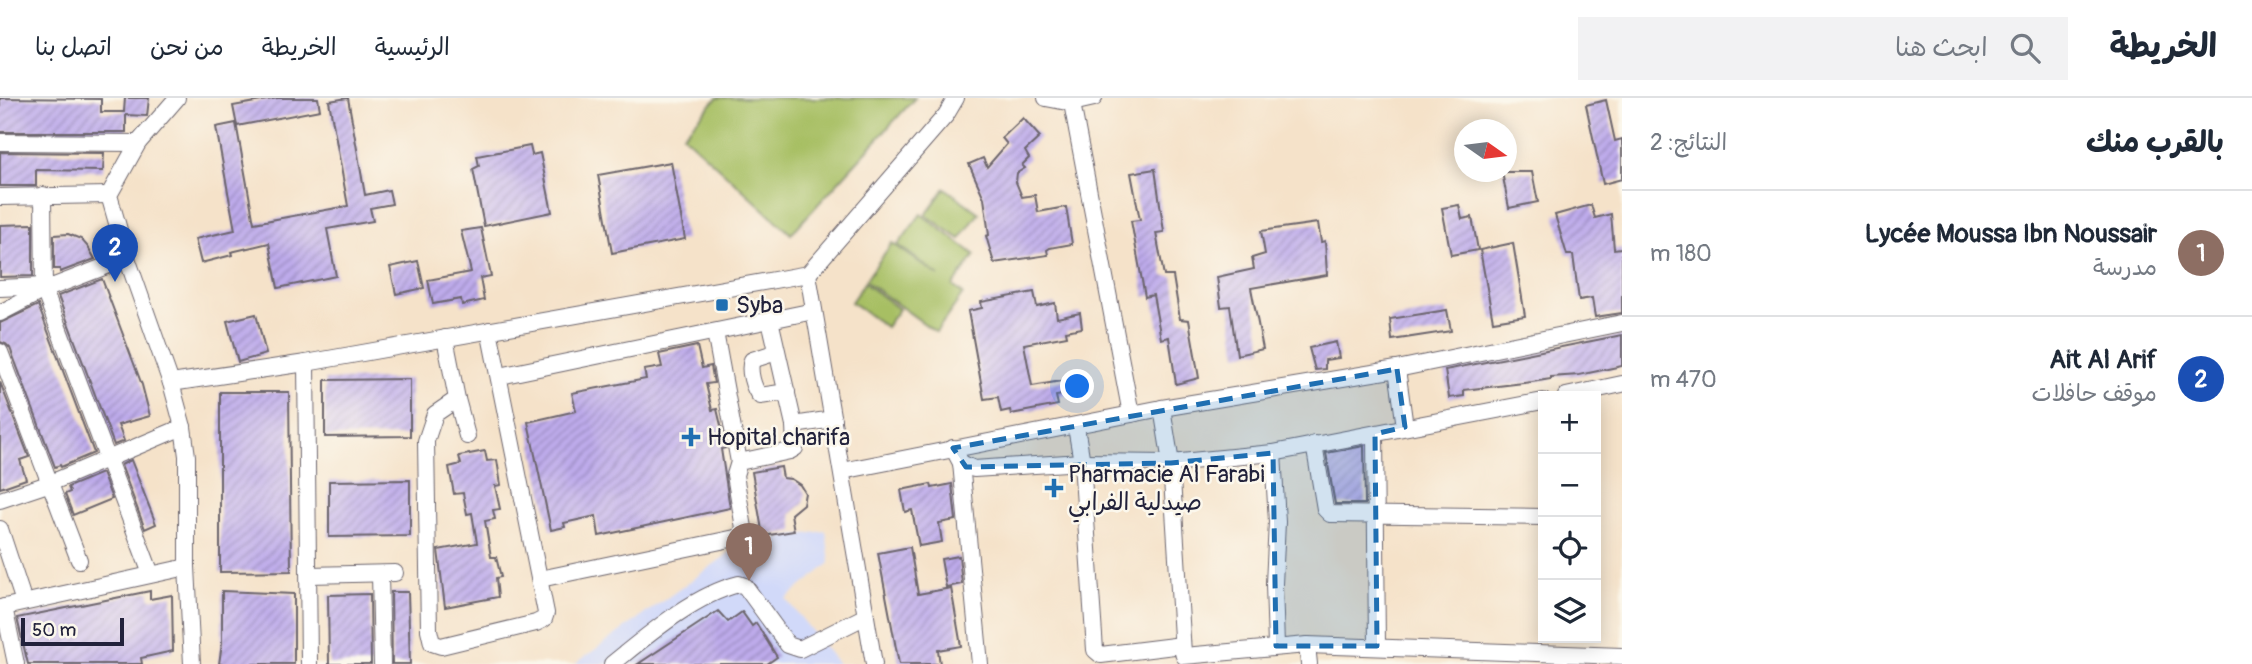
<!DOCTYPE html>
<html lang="ar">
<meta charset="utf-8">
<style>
:root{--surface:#fff;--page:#f2f2f3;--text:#1f2937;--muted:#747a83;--line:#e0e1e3;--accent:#1a73e8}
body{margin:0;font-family:Pangolin,"Playpen Sans Arabic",sans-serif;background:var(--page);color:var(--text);direction:rtl}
.controls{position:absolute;right:21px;bottom:21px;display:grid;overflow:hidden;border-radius:0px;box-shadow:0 4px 18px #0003}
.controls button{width:63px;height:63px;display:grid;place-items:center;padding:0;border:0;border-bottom:2px solid var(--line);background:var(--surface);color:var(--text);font:35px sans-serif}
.compass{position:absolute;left:1454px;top:21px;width:63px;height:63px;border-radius:50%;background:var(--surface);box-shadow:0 4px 18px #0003;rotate:104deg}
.scale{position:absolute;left:21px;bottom:18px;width:103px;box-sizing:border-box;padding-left:7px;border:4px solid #22223b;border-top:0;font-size:19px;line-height:24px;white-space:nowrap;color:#22223b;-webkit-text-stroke:5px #fbf7ec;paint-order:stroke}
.you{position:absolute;left:1078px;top:289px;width:24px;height:24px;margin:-18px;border:5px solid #fff;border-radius:50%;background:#1a73e8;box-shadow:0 0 0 10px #1a73e833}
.badge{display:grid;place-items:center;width:46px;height:46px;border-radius:50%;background:var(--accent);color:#fff;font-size:23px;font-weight:700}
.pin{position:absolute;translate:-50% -58px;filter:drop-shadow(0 2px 4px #0008)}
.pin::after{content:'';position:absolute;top:37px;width:24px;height:21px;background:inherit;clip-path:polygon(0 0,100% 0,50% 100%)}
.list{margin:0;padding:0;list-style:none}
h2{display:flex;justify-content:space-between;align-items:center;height:91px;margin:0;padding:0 28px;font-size:30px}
h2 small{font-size:23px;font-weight:400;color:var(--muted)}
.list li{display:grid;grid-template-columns:46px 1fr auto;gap:21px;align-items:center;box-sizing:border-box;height:126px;padding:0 28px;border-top:2px solid var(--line)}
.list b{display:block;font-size:26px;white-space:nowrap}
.list p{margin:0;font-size:23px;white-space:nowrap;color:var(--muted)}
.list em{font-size:23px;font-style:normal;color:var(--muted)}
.icon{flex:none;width:38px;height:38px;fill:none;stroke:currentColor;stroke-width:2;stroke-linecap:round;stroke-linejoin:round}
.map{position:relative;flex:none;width:1622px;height:566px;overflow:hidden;direction:ltr}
header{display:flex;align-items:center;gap:42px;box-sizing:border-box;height:98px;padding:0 35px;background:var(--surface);border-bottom:2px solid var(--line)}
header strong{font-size:33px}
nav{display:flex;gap:38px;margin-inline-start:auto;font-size:24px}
.search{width:490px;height:63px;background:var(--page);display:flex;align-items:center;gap:18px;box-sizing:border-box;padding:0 24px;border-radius:0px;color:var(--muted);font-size:26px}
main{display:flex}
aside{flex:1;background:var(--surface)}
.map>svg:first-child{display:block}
.built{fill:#d1d9f9}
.pitch{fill:#a7bf64;stroke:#647050;stroke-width:2}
.building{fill:url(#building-hatch)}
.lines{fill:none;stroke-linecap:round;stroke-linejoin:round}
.minor-casing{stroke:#6c656d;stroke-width:18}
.minor{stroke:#fff;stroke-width:16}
.marked{fill:#1f6fb2;fill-opacity:0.2;stroke:#1f6fb2;stroke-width:5;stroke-dasharray:14 9;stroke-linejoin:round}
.poi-dot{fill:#1f6fb2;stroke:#fbf7ec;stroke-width:2.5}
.labels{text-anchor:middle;stroke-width:5;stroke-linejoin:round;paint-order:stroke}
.poi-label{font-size:24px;fill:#22223b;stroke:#fbf7ec;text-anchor:start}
</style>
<header>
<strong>الخريطة</strong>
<div class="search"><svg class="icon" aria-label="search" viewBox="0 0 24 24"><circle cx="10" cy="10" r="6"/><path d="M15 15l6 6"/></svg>ابحث هنا</div>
<nav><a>الرئيسية</a><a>الخريطة</a><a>من نحن</a><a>اتصل بنا</a></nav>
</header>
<main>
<aside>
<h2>بالقرب منك<small>النتائج: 2</small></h2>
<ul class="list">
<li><span class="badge" style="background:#8d6e63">1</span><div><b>Lycée Moussa Ibn Noussair</b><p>مدرسة</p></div><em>180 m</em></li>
<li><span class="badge" style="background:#1a4fb4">2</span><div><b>Ait Al Arif</b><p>موقف حافلات</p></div><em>470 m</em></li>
</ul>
</aside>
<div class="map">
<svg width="1622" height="566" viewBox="0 0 1622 566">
<defs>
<pattern id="building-hatch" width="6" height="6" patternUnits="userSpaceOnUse" patternTransform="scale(1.75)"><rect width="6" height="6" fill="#beabeb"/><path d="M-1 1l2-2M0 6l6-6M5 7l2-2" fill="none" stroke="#9a8bc0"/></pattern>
</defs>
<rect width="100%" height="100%" fill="#fbf7ec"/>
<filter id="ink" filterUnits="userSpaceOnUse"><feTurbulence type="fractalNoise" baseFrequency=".0143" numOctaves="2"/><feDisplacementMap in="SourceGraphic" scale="14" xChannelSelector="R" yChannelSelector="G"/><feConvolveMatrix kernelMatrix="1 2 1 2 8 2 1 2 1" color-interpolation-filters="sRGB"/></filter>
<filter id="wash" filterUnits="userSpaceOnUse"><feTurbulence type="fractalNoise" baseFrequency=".00686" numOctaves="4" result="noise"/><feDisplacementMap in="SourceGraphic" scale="28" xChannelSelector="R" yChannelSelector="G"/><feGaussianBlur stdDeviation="1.57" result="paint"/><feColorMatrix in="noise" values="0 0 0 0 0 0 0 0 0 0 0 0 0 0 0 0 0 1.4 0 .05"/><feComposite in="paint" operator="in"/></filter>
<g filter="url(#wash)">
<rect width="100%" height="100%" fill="#f5e2c9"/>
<!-- built -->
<polygon class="built" points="826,433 830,465 786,501 838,566 575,566 731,454 754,443"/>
<!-- pitch -->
<g class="pitch">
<polygon points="717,0 915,0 791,136 683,37"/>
<polygon points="945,90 979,115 960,141 926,117"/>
<polygon points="921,116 975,157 953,188 963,196 936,234 865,183 892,145 939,178 898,147"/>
<polygon points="864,185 899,211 886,229 851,204"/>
</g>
<g id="blocks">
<!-- building -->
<g class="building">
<polygon points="0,0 101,1 101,14 124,14 125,0 149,0 147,18 126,17 126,34 0,34"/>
<polygon points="278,0 318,0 320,12 237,28 233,8"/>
<polygon points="348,0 365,97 389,92 392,106 370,110 373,123 327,131 336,178 278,190 269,145 231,154 232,157 201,165 195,141 235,132 216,29 236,25 254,125 348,108 329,3"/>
<polygon points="1606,2 1615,43 1622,41 1622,81 1603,86 1586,7"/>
<polygon points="1023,20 1040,39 1025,53 1029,60 1022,67 1025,70 1017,75 1016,84 1022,99 1035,97 1038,114 1066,109 1072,146 1050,150 1047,152 1048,157 994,165 986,138 989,137 984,100 969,66 983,60 987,69 1007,46 1002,40"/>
<polygon points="530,48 532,57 540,55 552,114 484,128 473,71 479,68 477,58"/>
<polygon points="0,54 104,55 103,73 36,72 36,88 0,88"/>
<polygon points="671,64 685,141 612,155 598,77"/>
<polygon points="1155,71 1164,134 1156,135 1164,178 1173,178 1180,221 1189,222 1199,280 1176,286 1169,239 1161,241 1153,197 1145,199 1131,123 1140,122 1131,75"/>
<polygon points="1502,74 1532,74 1538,104 1509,110"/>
<polygon points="1459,107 1462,121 1472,119 1478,152 1451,157 1442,110"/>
<polygon points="1591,107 1595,120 1611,116 1614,151 1622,150 1622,215 1595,219 1592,200 1579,202 1573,157 1567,157 1555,117"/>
<polygon points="1318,125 1321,144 1325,143 1327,177 1251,190 1263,251 1237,257 1230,208 1221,209 1217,179 1254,171 1252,160 1265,156 1261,133"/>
<polygon points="33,126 33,178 0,179 0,127"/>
<polygon points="481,130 491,178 480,180 484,202 462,207 461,201 433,206 428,182 471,174 461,133"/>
<polygon points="68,136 81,141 88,149 95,161 60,174 60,171 54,171 54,137"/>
<polygon points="1513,145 1525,218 1493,223 1480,152"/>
<polygon points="418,163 424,190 396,196 390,169"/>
<polygon points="102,181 142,287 150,318 118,327 124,343 114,347 58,198"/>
<polygon points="1034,194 1037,209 1055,205 1057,220 1080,215 1082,230 1066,233 1067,238 1024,246 1032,288 1073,281 1076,295 1056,298 1058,307 1011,316 1010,312 1001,314 998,299 984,301 968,213 982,210 981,204"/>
<polygon points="38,207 94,355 61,369 60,367 55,369 10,250 6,246 0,244 0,225"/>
<polygon points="1447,212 1451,233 1392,242 1390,221"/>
<polygon points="256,216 266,256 238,264 227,223"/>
<polygon points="1622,237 1622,268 1579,277 1551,279 1551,281 1532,284 1464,292 1464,298 1449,300 1445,272"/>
<polygon points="1336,244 1339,260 1325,262 1325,271 1315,272 1309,250"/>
<polygon points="697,248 702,270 711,268 714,285 706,286 712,312 717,311 725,344 726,350 721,351 730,410 599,438 596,418 564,425 565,429 551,432 528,324 576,313 572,295 646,281 644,272 662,269 659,256"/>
<polygon points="410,281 410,338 325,339 325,282"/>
<polygon points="0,284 29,359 20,362 26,381 0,390"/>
<polygon points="220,294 289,294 291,473 220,474"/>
<polygon points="1364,348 1365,406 1335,406 1326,355"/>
<polygon points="485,353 487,363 497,362 501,387 495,388 500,411 493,412 495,421 485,423 491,459 496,459 501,479 496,480 498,499 445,509 438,452 477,445 472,415 467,416 463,395 454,396 449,369 461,366 459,358"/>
<polygon points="131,362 156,426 145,431 121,367"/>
<polygon points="781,369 783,380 791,381 800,387 805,395 803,406 791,416 794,433 763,438 752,374"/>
<polygon points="102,375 112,401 73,417 65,396 70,394 68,389"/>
<polygon points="410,382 410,438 329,439 329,383"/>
<polygon points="931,386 932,390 952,386 956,422 939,425 942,444 919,448 912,412 905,414 901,392"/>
<polygon points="910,449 918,496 951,490 961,548 938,552 940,566 899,566 878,455"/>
<polygon points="959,458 962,486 946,489 941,461"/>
<polygon points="150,493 150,501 172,497 173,553 141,560 142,566 28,566 17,520"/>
<polygon points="222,493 294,496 294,566 219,566 222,545"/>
<polygon points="391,494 408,494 410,566 392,566"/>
<polygon points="370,496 371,566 329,566 328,497"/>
<polygon points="718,513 728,524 742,514 752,528 756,525 777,559 767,566 638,566"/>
</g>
</g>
</g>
<g filter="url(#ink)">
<use href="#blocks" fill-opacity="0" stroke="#6c656d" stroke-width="2"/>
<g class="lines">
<!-- minor casing -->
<g class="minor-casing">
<g id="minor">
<polyline points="177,0 138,45 109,97 127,160 171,285 183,329 187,358 187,469 192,566"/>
<polyline points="1046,0 1072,5 1094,0"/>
<polyline points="1072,5 1131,316"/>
<polyline points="0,44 138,45"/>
<polyline points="43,97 44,192 151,476"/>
<polyline points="0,99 109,97"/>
<polyline points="808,176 874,566"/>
<polyline points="0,190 44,188"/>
<polyline points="0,215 44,192 127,160"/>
<polyline points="770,222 814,213"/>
<polyline points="715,234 739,364"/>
<polyline points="445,240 457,301 435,316 426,343 429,532 432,545 441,548 536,525 544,521 546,515 489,232"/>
<polyline points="0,254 79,462"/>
<path d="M777,254L752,262C748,272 753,290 760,298L787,294"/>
<polyline points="306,265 309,566"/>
<polyline points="1397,271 1405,329"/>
<polyline points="500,278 770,222 794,327 833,321"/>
<polyline points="171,285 306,265 808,176 946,17 956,0"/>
<polyline points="1566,298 1622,286"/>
<polyline points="457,301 467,338"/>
<polyline points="1162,310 1171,365 1183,555"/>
<polyline points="1076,329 1082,364 1095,552 1101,557 1182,547"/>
<polyline points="1375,336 1377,548"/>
<polyline points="1314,346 1325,411 1330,416 1543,419"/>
<polyline points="953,350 961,365 974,371 1082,364 1171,365 1273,355 1543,303"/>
<polyline points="1273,355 1277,424 1274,486 1276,548"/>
<polyline points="961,365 980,566"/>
<polyline points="842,373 1162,310 1397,271 1622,225"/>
<polyline points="0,402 48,386 183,329"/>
<polyline points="0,431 24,504"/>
<polyline points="380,476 382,566"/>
<polyline points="309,477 395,475"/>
<polyline points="540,481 740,439 744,430 735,377 739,364 790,353 795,350 794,327"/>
<polyline points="4,509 16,566"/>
<polyline points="0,510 187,469"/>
<polyline points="1307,547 1309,566"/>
<polyline points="1184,558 1307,547 1622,558"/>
<path d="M612,566C648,537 694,497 739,486L745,488L788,547L800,551L866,518"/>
</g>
</g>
<!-- minor -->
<use href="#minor" class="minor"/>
</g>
</g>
<!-- marked area -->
<path class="marked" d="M1397,271L1405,329L1375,336L1377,548H1276L1273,355L1171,365L966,369L953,350Z"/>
<!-- markers -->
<g class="poi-dot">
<rect x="715" y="200" width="14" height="14" rx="3.5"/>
<path d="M687.5 328.5h7v7h7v7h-7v7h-7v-7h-7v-7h7z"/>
<path d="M1050.5 379.5h7v7h7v7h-7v7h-7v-7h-7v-7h7z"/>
</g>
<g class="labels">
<!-- poi labels -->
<g class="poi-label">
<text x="736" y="215">Syba</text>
<text x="707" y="347">Hopital charifa</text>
<text x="1068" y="384">Pharmacie Al Farabi<tspan x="1068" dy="28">صيدلية الفرابي</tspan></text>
</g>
</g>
</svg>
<div class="controls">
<button>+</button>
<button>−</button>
<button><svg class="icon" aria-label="locate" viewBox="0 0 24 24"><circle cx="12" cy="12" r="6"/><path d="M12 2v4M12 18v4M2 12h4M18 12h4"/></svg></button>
<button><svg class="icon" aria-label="layers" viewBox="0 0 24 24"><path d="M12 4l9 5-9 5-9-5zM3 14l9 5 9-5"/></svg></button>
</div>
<svg class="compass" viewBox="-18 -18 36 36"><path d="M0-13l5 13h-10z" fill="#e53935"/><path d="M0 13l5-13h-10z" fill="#747a83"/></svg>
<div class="scale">50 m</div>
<div class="you"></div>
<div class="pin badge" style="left:749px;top:483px;background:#8d6e63">1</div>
<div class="pin badge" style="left:115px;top:184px;background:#1a4fb4">2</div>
</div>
</main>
